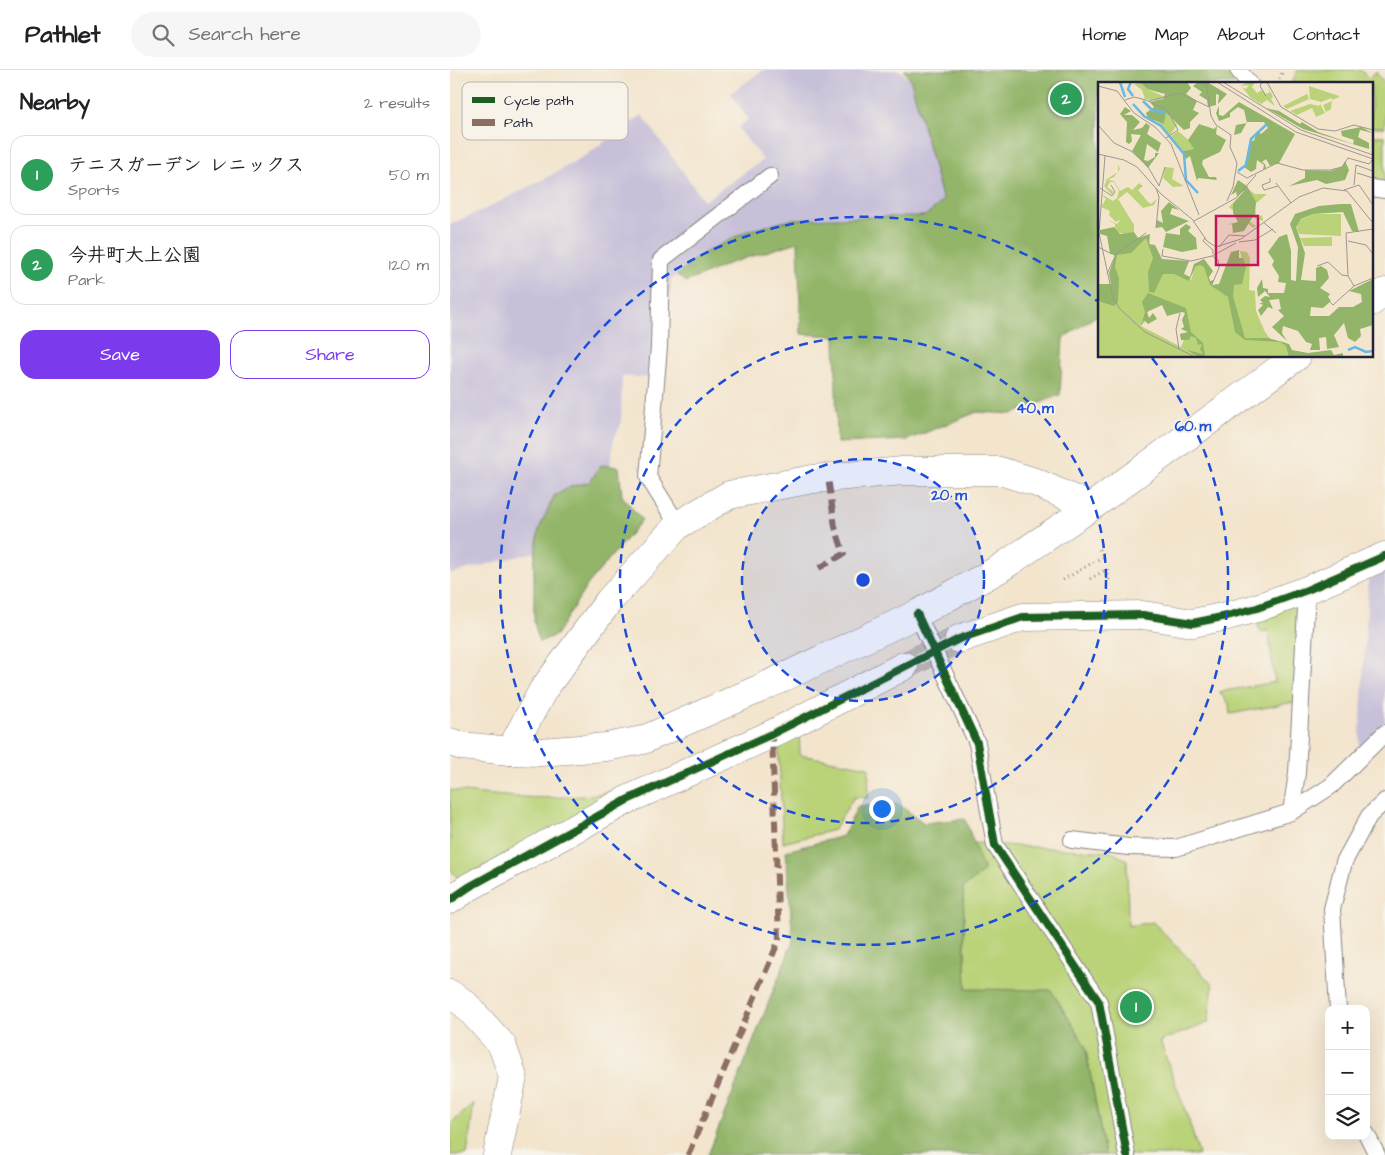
<!DOCTYPE html>
<meta charset="utf-8">
<style>
:root{--surface:#fff;--page:#f6f6f6;--text:#202124;--muted:#757577;--line:#e0e0e0;--accent:#7c3aed}
body{margin:0;font-family:"Architects Daughter","Klee One",sans-serif;background:var(--page);color:var(--text)}
.controls{position:absolute;right:15px;bottom:15px;display:grid;overflow:hidden;border-radius:10px;box-shadow:0 5px 20px #0002}
.controls button{width:45px;height:45px;display:grid;place-items:center;padding:0;border:0;border-bottom:1px solid var(--line);background:var(--surface);color:var(--text);font:25px sans-serif}
.you{position:absolute;left:431px;top:738px;width:18px;height:18px;margin:-12px;border:4px solid #fff;border-radius:50%;background:#1a73e8;box-shadow:0 0 0 8px #1a73e833}
.badge{display:grid;place-items:center;width:32px;height:32px;border-radius:50%;background:var(--accent);color:#fff;font-size:16px;font-weight:700}
.pin{position:absolute;translate:-50% -50%;border:2px solid #fff;box-shadow:0 1px 5px #0006}
.list{margin:0;padding:0;list-style:none}
h2{display:flex;justify-content:space-between;align-items:center;height:65px;margin:0;padding:0 20px;font-size:21px}
h2 small{font-size:16px;font-weight:400;color:var(--muted)}
.list li{display:grid;grid-template-columns:32px 1fr auto;gap:15px;align-items:center;box-sizing:border-box;height:80px;margin:0 10px 10px;padding:0 10px;border:1px solid var(--line);border-radius:15px}
.list b{display:block;font-size:19px;white-space:nowrap}
.list p{margin:0;font-size:16px;white-space:nowrap;color:var(--muted)}
.list em{font-size:16px;font-style:normal;color:var(--muted)}
.actions{display:flex;gap:10px;padding:15px 20px}
.actions a{flex:1;padding:11px 0;border:1px solid var(--accent);border-radius:15px;text-align:center;font-size:18px;color:var(--accent)}
.actions .main{background:var(--accent);color:#fff}
.icon{flex:none;width:28px;height:28px;fill:none;stroke:currentColor;stroke-width:2;stroke-linecap:round;stroke-linejoin:round}
.map{position:relative;flex:none;width:935px;height:1085px;overflow:hidden}
header{display:flex;align-items:center;gap:30px;box-sizing:border-box;height:70px;padding:0 25px;background:var(--surface);border-bottom:1px solid var(--line)}
header strong{font-size:24px}
nav{display:flex;gap:28px;margin-inline-start:auto;font-size:18px}
.search{width:350px;height:45px;background:var(--page);display:flex;align-items:center;gap:12px;box-sizing:border-box;padding:0 18px;border-radius:28px;color:var(--muted);font-size:19px}
main{display:flex}
aside{flex:1;background:var(--surface)}
.map>svg:first-child{display:block}
.industrial{fill:#c7c0d9}
.green{fill:#bad379;stroke:#6e7a5a}
.forest{fill:#93b569;stroke:#5a6c52}
.lines{fill:none;stroke-linecap:round;stroke-linejoin:round}
.minor-tunnel{stroke:#c9bdaf;stroke-width:28;stroke-dasharray:28 14;stroke-linecap:butt}
.service-casing{stroke:#8a8384;stroke-width:18}
.minor-casing{stroke:#8a8384;stroke-width:29}
.tertiary-casing{stroke:#8a8384;stroke-width:29}
.path{stroke:#8a8384;stroke-width:3;stroke-dasharray:1 4;stroke-linecap:butt}
.service{stroke:#fff;stroke-width:16}
.minor{stroke:#fff;stroke-width:28}
.tertiary{stroke:#fff;stroke-width:28}
.quiet{stroke:#8d6e63;stroke-width:6;stroke-dasharray:12 6;stroke-linecap:butt}
.cycleway-casing{stroke:#f7f3e8;stroke-width:11}
.cycleway{stroke:#1b5e20;stroke-width:8}
.ring{fill:none;stroke:#1d4ed8;stroke-width:2.5;stroke-dasharray:9 6}
.inset-river{fill:none;stroke:#69b8e4;stroke-width:2.5}
.inset-road{fill:none;stroke:#9f9692;stroke-width:1}
.view{fill:#c2185b;fill-opacity:0.15;stroke:#c2185b;stroke-width:2.5}
.inset-edge{fill:none;stroke:#22223b;stroke-width:2.5}
.key{fill:#f7f3e8;stroke:#b7b4b4;stroke-width:1}
.key-label{font-size:14px;fill:#22223b}
.centre{fill:#1d4ed8;stroke:#f7f3e8;stroke-width:2.5}
.ring-label{font-size:15px;text-anchor:middle;font-weight:bold;fill:#1d4ed8;stroke:#f7f3e8;stroke-width:4;stroke-linejoin:round;paint-order:stroke}
</style>
<header>
<strong>Pathlet</strong>
<div class="search"><svg class="icon" aria-label="search" viewBox="0 0 24 24"><circle cx="10" cy="10" r="6"/><path d="M15 15l6 6"/></svg>Search here</div>
<nav><a>Home</a><a>Map</a><a>About</a><a>Contact</a></nav>
</header>
<main>
<aside>
<h2>Nearby<small>2 results</small></h2>
<ul class="list">
<li><span class="badge" style="background:#2e9e5b">1</span><div><b>テニスガーデン レニックス</b><p>Sports</p></div><em>50 m</em></li>
<li><span class="badge" style="background:#2e9e5b">2</span><div><b>今井町大上公園</b><p>Park</p></div><em>120 m</em></li>
</ul>
<div class="actions"><a class="main">Save</a><a>Share</a></div>
</aside>
<div class="map">
<svg width="935" height="1085" viewBox="0 0 935 1085">
<rect width="100%" height="100%" fill="#f7f3e8"/>
<filter id="ink" filterUnits="userSpaceOnUse"><feTurbulence type="fractalNoise" baseFrequency=".02" numOctaves="2"/><feDisplacementMap in="SourceGraphic" scale="10" xChannelSelector="R" yChannelSelector="G"/><feConvolveMatrix kernelMatrix="1 2 1 2 8 2 1 2 1" color-interpolation-filters="sRGB"/></filter>
<filter id="wash" filterUnits="userSpaceOnUse"><feTurbulence type="fractalNoise" baseFrequency=".0096" numOctaves="4" result="noise"/><feDisplacementMap in="SourceGraphic" scale="20" xChannelSelector="R" yChannelSelector="G"/><feGaussianBlur stdDeviation="1.12" result="paint"/><feColorMatrix in="noise" values="0 0 0 0 0 0 0 0 0 0 0 0 0 0 0 0 0 1.4 0 .05"/><feComposite in="paint" operator="in"/></filter>
<g filter="url(#wash)">
<rect width="100%" height="100%" fill="#f3e4cc"/>
<!-- industrial -->
<g class="industrial">
<polygon points="313,0 450,0 461,11 493,131 475,146 344,149 297,161 247,187 221,210 215,309 172,306 171,354 164,369 160,397 151,395 140,412 122,416 89,459 85,482 0,504 0,154 33,140 96,108 136,85 192,45 254,131 313,90 288,58 298,49 281,23"/>
<polygon points="935,493 935,652 909,681 919,499"/>
</g>
<!-- green -->
<g class="green">
<polygon points="848,0 911,0 918,8 926,2 935,15 935,57 921,57 921,14 841,14"/>
<polygon points="921,66 935,66 935,111 932,113 921,109"/>
<polygon points="850,526 845,632 780,644 779,634 769,622 825,612 818,561 810,562 805,541"/>
<polygon points="349,656 350,685 419,697 418,728 404,727 384,760 333,773 328,667"/>
<path d="M186,717L9,809L0,799V720C44,726 88,730 132,726C150,724 168,720 186,717Z"/>
<polygon points="523,773 661,782 677,790 678,856 703,852 743,893 763,916 758,953 710,971 739,1051 749,1085 655,1085 635,975 516,919 513,818 534,801"/>
<polygon points="24,1033 17,1085 0,1085 0,1055"/>
</g>
<!-- forest -->
<g class="forest">
<polygon points="454,0 799,0 784,14 649,14 649,244 613,268 610,325 563,344 527,342 457,370 387,373 385,266 351,264 348,172 283,192 236,212 227,205 247,187 297,161 344,149 475,146 493,131 461,11"/>
<polygon points="151,395 169,397 172,426 192,450 138,514 106,565 89,572 84,551 84,493 89,459 104,426 122,416 140,412"/>
<polygon points="448,734 474,753 515,749 534,801 513,818 516,919 601,920 635,975 655,1085 258,1085 343,871 336,781 393,766 408,736"/>
</g>
</g>
<g filter="url(#ink)">
<g class="lines">
<!-- minor-tunnel -->
<polyline class="minor-tunnel" points="454,596 509,569"/>
<!-- service casing -->
<g class="service-casing">
<g id="service">
<polyline points="788,0 800,14"/>
<polyline points="921,118 935,120"/>
<polyline points="228,455 198,407 209,277 211,190 320,106"/>
<polyline points="467,544 527,673 545,775 649,932 677,1085"/>
<polyline points="841,742 881,716 935,663"/>
<polyline points="622,770 678,777 726,778 841,742 847,703 857,520"/>
<polyline points="888,939 882,839 894,792 919,746 935,731"/>
<polyline points="916,1063 927,1085"/>
</g>
</g>
<!-- minor casing -->
<g class="minor-casing">
<g id="minor">
<polyline points="509,569 573,547 693,545 743,553 777,546 807,538 857,520 935,486"/>
<polyline points="60,681 93,620 159,531 228,455 279,425 363,409 453,401 550,401 585,412 641,437"/>
<polyline points="0,830 19,817 177,730 322,664 454,596"/>
<polyline points="0,924 15,934 52,975 63,1007 47,1085"/>
</g>
</g>
<!-- tertiary casing -->
<g class="tertiary-casing">
<g id="tertiary">
<polyline points="921,232 935,222"/>
<polyline points="0,672 12,676 60,681 90,682 156,677 193,670 309,619 467,544 549,499 641,437 847,286"/>
</g>
</g>
<!-- path -->
<g class="path">
<polyline points="830,9 833,0"/>
<polyline points="640,509 657,499 659,510"/>
<polyline points="613,510 654,486 647,476"/>
</g>
<!-- service -->
<use href="#service" class="service"/>
<!-- minor -->
<use href="#minor" class="minor"/>
<!-- tertiary -->
<use href="#tertiary" class="tertiary"/>
<!-- quiet -->
<g class="quiet">
<polyline points="369,498 394,484 385,457 378,407"/>
<polyline points="238,1085 329,870 322,664"/>
</g>
<!-- cycleway casing -->
<g class="cycleway-casing">
<g id="cycleway">
<polyline points="467,544 527,673 545,775 649,932 677,1085"/>
<polyline points="0,830 19,817 177,730 322,664 509,569 573,547 693,545 743,553 777,546 807,538 857,520 935,486"/>
</g>
</g>
<!-- cycleway -->
<use href="#cycleway" class="cycleway"/>
</g>
</g>
<!-- distance rings -->
<circle cx="413" cy="510" r="121" fill="#1d4ed8" fill-opacity=".12"/>
<g class="ring">
<circle cx="413" cy="510" r="121"/>
<circle cx="413" cy="510" r="243"/>
<path d="M702 288A364 364 0 1 1 647 231"/>
</g>
<!-- overview -->
<g transform="translate(648 12)">
<rect width="275" height="275" fill="#f3e4cc"/>
<path d="M42,0L49,7L67,15L59,19L47,17L44,8L36,2ZM151,0H157L154,5L159,11L164,8L168,12L172,10L168,0L175,15L173,17L177,24L169,18L163,22L152,15L144,5L148,7L151,3L142,4ZM211,4L241,14V15L234,18L233,27L228,30L225,23L234,19V16L223,20L212,17ZM208,8L211,17L189,27L185,24L209,12ZM212,22L221,24L222,22L227,31L218,35L214,26L199,33L192,29ZM68,31L79,43L72,53L59,40L66,42ZM80,49L94,61L96,67L84,69L78,63L73,54ZM20,83L22,87L16,95L10,98L16,99L22,109L30,105L34,108L41,101L45,104L40,108L50,120L53,122L59,117L56,123L45,126L29,110L20,117L36,143V150L29,152L17,150V142L10,138L19,142L23,137L18,140L11,133L12,129L3,125L8,117L3,112L15,119L19,116L21,109L16,100H12L9,105L16,110L14,113L6,104L9,98L6,99L20,90ZM67,85L76,86L74,97L86,104L75,105L65,96ZM149,106L157,112H169L156,123L158,132L161,135L164,133L165,139L153,135L151,139L158,144L155,146L131,125ZM215,132H243V154L201,152L198,144L202,138ZM50,153L53,167H59L62,181L93,198L98,183L105,180L110,190L112,203L116,205L135,208V203L147,191L142,169L149,170L152,176L151,208L157,209L158,229L167,250L173,258L186,260L192,270L201,275H0V204H13L11,193L19,171ZM68,219L87,228L90,247L83,265L43,244L50,236L49,230ZM234,155V164H206L202,156Z" fill="#bad379" fill-rule="evenodd"/>
<path d="M42,0H89L93,6L88,12L99,19L95,28L101,31L92,40V46L86,48L68,31L66,42L50,36L48,31L56,25L52,20L65,17L67,12L49,7ZM100,0H109L129,12L120,22L121,13L118,12V23L110,25L109,18L101,13L104,10L95,4ZM141,20L197,52L181,81L172,84L168,77L164,80L167,82L168,86L165,88L166,83L159,78L158,87L153,90L146,85L153,58L156,59L159,49L163,52L170,46L166,40H149L143,51L136,53L138,43L149,41L146,28L140,25L132,31V35L121,39L118,31L121,24V33L125,34ZM27,25L33,29L26,33H34L42,40L35,48L44,46L48,41L52,44L49,52L63,61L60,70L49,62L46,78L50,79L57,75V71H61L50,86L34,69L43,53L33,52L34,59L31,62L28,60L29,40L22,32ZM168,26L181,29L202,42L204,40L220,50L255,62L256,58L244,54L243,49L263,45L275,51L262,48L260,55L271,61V67L205,47ZM101,42L116,47L119,44L118,52L128,58L122,70L105,78L104,82L111,95H118L119,98L100,96L99,99L92,74L88,77L84,69L96,67L90,58ZM247,79L251,88L247,98L228,102L219,98L191,104L207,96V88L232,89L244,85ZM140,98L149,104L158,120L157,131L146,149L135,151L134,142L128,143L140,140L135,131V122L147,108L139,114L138,110L133,113ZM71,120L81,128L74,126L72,132L91,139L68,150L64,145L58,146L59,138L65,141L63,129ZM243,122H253L261,150L254,149L245,130L215,132L203,137L198,145L207,171L203,198L218,199V186L223,184L229,188L231,196L222,206L232,212L230,215L233,219L225,226L213,225L212,234H231L241,225H255L264,220L263,212L251,209L275,197V243L262,247L263,254L257,260L250,256L246,241L236,253L241,265L229,267L228,255L221,256L222,268H212L214,262L208,260L200,249L185,244L184,251L189,259L174,245L186,234L180,228L183,227L181,217L171,218L175,227L170,225L163,234L160,228L165,223L161,221H165L162,218L167,214L172,215L167,209L160,215L159,206L164,197L165,206L170,207V211H186L188,201L180,200L181,194L174,183L176,179L170,170L181,155L189,152L193,169V198L198,199L200,165L192,142L197,132L221,124ZM88,142L93,145L90,149L98,156L99,167L84,170L65,165L68,151L82,153V147ZM16,145L22,152L36,150L40,156L52,152L51,162L57,163L64,177L91,179L86,192L92,195L96,182L106,177L115,189L111,195L112,199L116,198L114,203L121,202L133,170L141,168V176H145L148,185L144,202L136,203L135,214L147,256H170L191,262L194,268L210,271L233,268L236,273L245,271V275H191L188,264L182,260L147,258L137,250L130,215L112,203L106,185L102,183L98,184L91,199L76,192H65L56,211L51,210L50,190L55,176L48,156L33,171L19,173L17,185L21,196L20,220L16,224L3,220L0,218V202H13L11,191L17,174L12,171L9,154L2,152V148ZM50,211L88,226L93,250L105,261L107,274L100,275L89,268L105,272L102,267L104,262L100,263L98,256L93,254L91,258H83L82,252L90,250L83,247L86,245L84,238L87,231L84,230L69,234L64,223L49,230L51,236L55,231L59,237L50,242L46,238L43,244L47,230L44,220Z" fill="#93b569"/>
<path class="inset-river" d="M22,0L27,15M33,0L30,7L35,14M45,19L55,29L68,30M35,22L46,34L63,44L86,72L88,98L100,111M140,89L148,83L153,57L169,42M250,268L257,265L268,270L275,269"/>
<path class="inset-road" d="M108,0L113,34L118,43L133,53L132,65L139,81L135,105L129,119M119,0L198,50L275,77M125,0L203,48L275,73M164,0L162,4L168,14M169,0L183,25L220,47L237,49L256,43L275,48M0,4L19,9L36,31L57,45L73,62L101,133M27,18L36,15L48,18L69,28L80,48L68,56M51,19L82,11L111,25M0,43L16,61L33,69L49,83L61,104L67,85M0,72L26,78L39,85L63,112L94,137L109,159L118,165L143,157L201,115L225,106L249,109L275,141M7,74L1,151L15,216L22,227L47,250L97,275M139,90L149,96L179,81L205,88H232L244,85L250,76L271,82L275,77M259,91L275,96M172,96V100L164,103L166,108L180,104M178,101L193,121M256,103L258,83L275,89M2,106L14,114L17,110L13,103M58,106L61,115L58,146M246,108L261,103L275,123M96,139L138,116L158,93M165,140L178,151M107,156L105,159L115,168V172M250,159L268,163L275,172M141,160L157,158L175,147M0,165L14,172M121,165L131,153L147,154M65,167L64,174L93,179L114,174L138,161M219,184L230,180L244,193L250,194M9,192L18,172L48,151M114,202L121,186L120,178L114,174M256,204L275,196M232,220L235,223L256,204L250,194L248,151L275,147M81,267L78,247L82,231"/>
<path class="view" d="M118,134H160V183H118Z"/>
<rect width="275" height="275" class="inset-edge"/>
</g>
<!-- legend -->
<rect x="12" y="12" width="166" height="58" rx="8" class="key"/>
<rect x="22" y="27" width="23" height="6" fill="#1b5e20"/>
<rect x="22" y="49" width="23" height="7" fill="#8d6e63"/>
<g class="key-label">
<text x="54" y="35">Cycle path</text>
<text x="54" y="57">Path</text>
</g>
<circle cx="413" cy="510" r="8" class="centre"/>
<g class="ring-label">
<text x="585" y="343">40 m</text>
<text x="743" y="361">60 m</text>
<text x="499" y="430">20 m</text>
</g>
</svg>
<div class="controls">
<button>+</button>
<button>−</button>
<button><svg class="icon" aria-label="layers" viewBox="0 0 24 24"><path d="M12 4l9 5-9 5-9-5zM3 14l9 5 9-5"/></svg></button>
</div>
<div class="you"></div>
<div class="pin badge" style="left:686px;top:937px;background:#2e9e5b">1</div>
<div class="pin badge" style="left:616px;top:29px;background:#2e9e5b">2</div>
</div>
</main>
